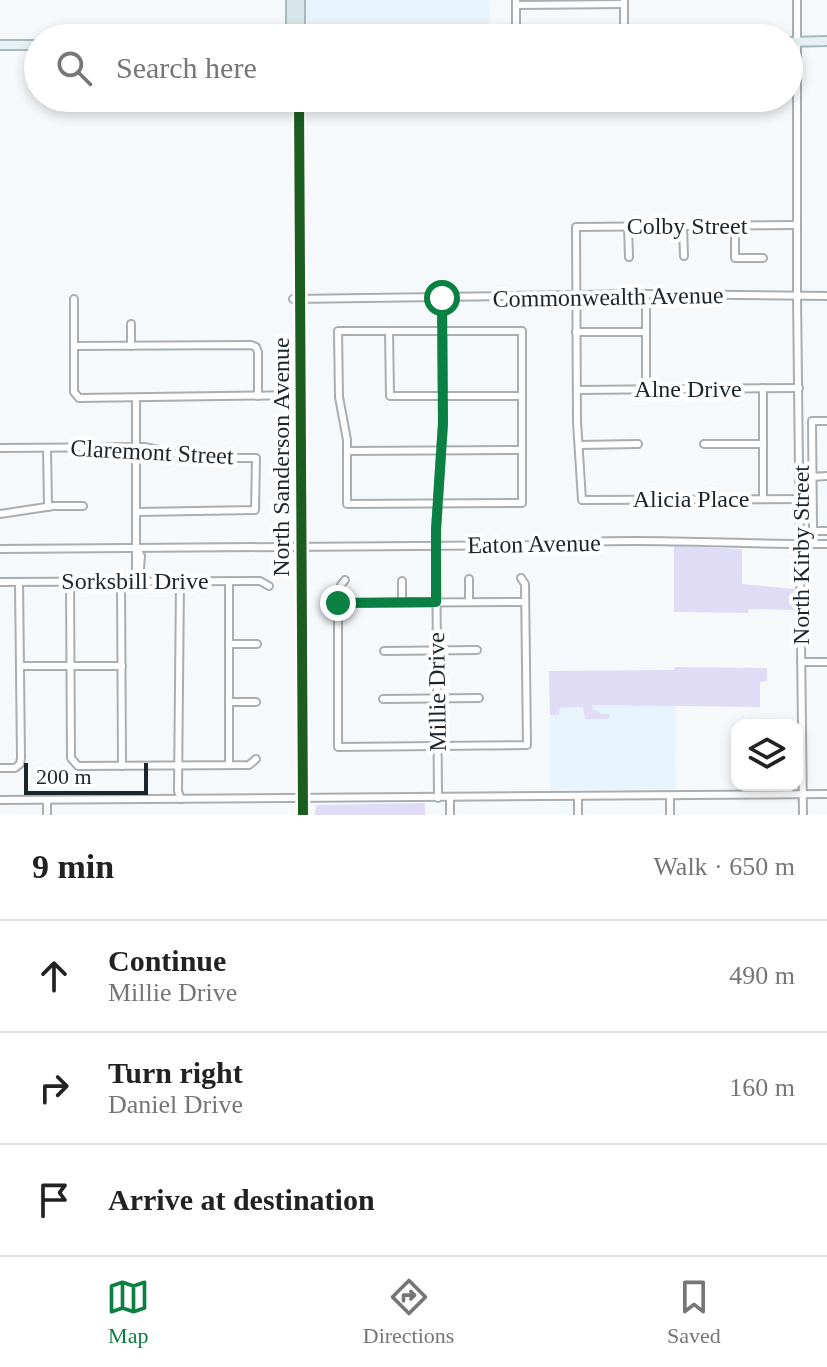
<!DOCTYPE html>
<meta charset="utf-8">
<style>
:root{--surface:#fff;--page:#f6f6f6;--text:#222;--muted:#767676;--line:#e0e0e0;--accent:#0b8043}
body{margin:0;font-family:Georgia,serif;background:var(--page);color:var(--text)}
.controls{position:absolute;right:24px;bottom:24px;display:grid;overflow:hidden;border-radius:16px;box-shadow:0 4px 12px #0003}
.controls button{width:72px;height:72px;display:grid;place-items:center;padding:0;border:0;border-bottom:2px solid var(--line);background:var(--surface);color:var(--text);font:40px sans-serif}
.scale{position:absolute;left:24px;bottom:20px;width:124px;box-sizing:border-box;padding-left:8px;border:4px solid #1a252c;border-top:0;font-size:22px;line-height:28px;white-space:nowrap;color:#1a252c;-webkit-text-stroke:6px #fff;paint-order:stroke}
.stop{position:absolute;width:24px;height:24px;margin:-18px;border:6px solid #0b8043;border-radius:50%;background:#fff}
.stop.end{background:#0b8043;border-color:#fff;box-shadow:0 2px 8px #0008}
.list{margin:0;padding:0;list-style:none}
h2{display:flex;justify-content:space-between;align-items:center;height:104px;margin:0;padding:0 32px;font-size:34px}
h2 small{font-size:26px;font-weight:400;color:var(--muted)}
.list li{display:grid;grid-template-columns:52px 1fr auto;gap:24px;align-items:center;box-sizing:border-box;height:112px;padding:0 32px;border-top:2px solid var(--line)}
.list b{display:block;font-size:30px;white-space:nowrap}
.list p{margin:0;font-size:26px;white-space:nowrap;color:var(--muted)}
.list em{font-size:26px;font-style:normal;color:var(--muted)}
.icon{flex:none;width:44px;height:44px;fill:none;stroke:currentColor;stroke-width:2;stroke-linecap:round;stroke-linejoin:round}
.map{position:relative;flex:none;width:827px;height:815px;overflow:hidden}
.search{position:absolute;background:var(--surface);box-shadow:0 4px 12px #0003;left:24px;right:24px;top:24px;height:88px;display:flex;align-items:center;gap:20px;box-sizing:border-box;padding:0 28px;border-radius:44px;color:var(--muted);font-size:30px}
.sheet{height:440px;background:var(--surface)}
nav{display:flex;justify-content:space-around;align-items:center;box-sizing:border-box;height:112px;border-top:2px solid var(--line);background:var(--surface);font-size:22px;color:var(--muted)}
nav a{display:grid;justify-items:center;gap:4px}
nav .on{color:var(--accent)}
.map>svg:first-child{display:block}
.built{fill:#e7f4fd}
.green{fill:#e1dcf6}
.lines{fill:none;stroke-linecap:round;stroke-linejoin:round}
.minor-casing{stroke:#a8aeb2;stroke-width:10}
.major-casing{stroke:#a7babd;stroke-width:12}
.highway-casing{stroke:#a7babd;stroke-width:14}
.minor{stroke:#fefefe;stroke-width:6}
.major{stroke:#e7f0f2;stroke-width:8}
.highway{stroke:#d7e7e9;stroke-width:10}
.cycleway-casing{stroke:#fff;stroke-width:15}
.cycleway{stroke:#1b5e20;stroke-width:10}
.route{stroke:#0b8043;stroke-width:10}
.labels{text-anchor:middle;stroke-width:8;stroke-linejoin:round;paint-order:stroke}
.street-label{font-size:24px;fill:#1a252c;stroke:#fff}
</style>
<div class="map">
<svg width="827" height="815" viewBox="0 0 827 815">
<rect width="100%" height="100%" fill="#f6f9fb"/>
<!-- built -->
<g class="built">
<polygon points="306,0 489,0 490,33 313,35 307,29"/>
<polygon points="675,670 676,790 559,789 550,792 549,671"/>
</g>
<!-- green -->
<g class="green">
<polygon points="674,546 742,549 742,584 795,589 795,610 749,609 748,613 674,612"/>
<polygon points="675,667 767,668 767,681 760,682 760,707 593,705 592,710 599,711 601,714 610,714 609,719 585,719 583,707 560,708 559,715 550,715 549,671 674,670"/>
<polygon points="425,803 425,815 315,815 316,805"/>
</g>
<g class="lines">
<!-- minor casing -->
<g class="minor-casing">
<g id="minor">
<polyline points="516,0 516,38"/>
<polyline points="624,0 624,38"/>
<polyline points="797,0 797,296 803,815"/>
<polyline points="516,5 624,4"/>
<polyline points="735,225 735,258 763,258"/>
<polyline points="797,225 576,227 577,422 582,500 800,499"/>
<polyline points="628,226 629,257"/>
<polyline points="683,226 684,256"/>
<polyline points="646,294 646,389"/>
<polyline points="74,299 74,392 79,398 301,395"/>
<polyline points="293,299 646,294 827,296"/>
<polyline points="131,324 131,346"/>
<polygon points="338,331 522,331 522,503 347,504 347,440 339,397"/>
<polyline points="389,331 390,396 522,396"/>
<polyline points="576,332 646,332"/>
<polyline points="74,346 251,345 256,347 258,352 258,396"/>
<polyline points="763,388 763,499"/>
<polyline points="577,390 799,388"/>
<polyline points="136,398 136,573 139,581 141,556 137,548"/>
<polyline points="827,421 812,421 813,531 827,531"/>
<polyline points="704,444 763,444"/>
<polyline points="579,445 638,444"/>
<polyline points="0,448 144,447 196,458 256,458 255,510 137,512"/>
<polyline points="47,448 48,507"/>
<polyline points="347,451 522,450"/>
<polyline points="811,477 827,476"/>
<polyline points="0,514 53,506 83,506"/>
<path d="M0,549L542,545C636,536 732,545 827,544"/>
<polyline points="469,579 469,602"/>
<polyline points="345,580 341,585 338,603 338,747 527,745 525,584 521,578"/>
<polyline points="70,581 71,758 78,766 249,765 256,759"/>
<polyline points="121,581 122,766"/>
<polyline points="180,581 178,791 181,799"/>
<polyline points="229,581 229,765"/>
<polyline points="402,581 402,602"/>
<polyline points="0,582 260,581 269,586"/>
<polyline points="338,603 525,602"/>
<polyline points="229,644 257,644"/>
<polyline points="384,651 477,650"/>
<polyline points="801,662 827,662"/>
<polyline points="20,666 122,666"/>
<polyline points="383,699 479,698"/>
<polyline points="229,702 256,702"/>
<polyline points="0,768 15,768 20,764 21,758 19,582"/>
<polyline points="670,796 670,815"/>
<polyline points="578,797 578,815"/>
<polyline points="438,798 436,530 443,423 442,298"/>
<polyline points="450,798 450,815"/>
<polyline points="0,800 827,794"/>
<polyline points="47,800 47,815"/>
</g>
</g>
<!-- major casing -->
<g class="major-casing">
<g id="major">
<polyline points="789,42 827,41"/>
<polyline points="0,45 38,45"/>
</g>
</g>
<!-- highway casing -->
<g class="highway-casing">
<g id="highway">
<polyline points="292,0 292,38"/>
<polyline points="299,0 299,38"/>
<polyline points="299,98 303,815"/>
</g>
</g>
<!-- minor -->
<use href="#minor" class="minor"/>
<!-- major -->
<use href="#major" class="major"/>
<!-- highway -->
<use href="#highway" class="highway"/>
<!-- cycleway casing -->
<g class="cycleway-casing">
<polyline id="cycleway" points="299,98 303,815"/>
</g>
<!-- cycleway -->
<use href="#cycleway" class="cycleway"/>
</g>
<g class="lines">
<!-- route -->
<polyline class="route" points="338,603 436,602 436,530 443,423 442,298"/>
</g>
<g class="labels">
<!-- street labels -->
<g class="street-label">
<text x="687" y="234">Colby Street</text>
<text transform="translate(608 297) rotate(-1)" y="8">Commonwealth Avenue</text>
<text x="688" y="397">Alne Drive</text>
<text transform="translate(152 452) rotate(3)" y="8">Claremont Street</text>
<text transform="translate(281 457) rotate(-90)" y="8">North Sanderson Avenue</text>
<text x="691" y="507">Alicia Place</text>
<text transform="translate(534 544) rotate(-1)" y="8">Eaton Avenue</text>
<text transform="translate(801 555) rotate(-90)" y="8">North Kirby Street</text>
<text x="135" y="589">Sorksbill Drive</text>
<text transform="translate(437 692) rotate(-91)" y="8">Millie Drive</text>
</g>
</g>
</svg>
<div class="controls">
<button><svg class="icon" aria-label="layers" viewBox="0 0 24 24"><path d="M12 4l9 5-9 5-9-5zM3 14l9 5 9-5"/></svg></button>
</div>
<div class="scale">200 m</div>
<div class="stop" style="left:442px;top:298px"></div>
<div class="stop end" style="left:338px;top:603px"></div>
<div class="search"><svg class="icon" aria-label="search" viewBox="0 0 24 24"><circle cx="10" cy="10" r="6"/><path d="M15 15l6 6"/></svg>Search here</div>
</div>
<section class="sheet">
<h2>9 min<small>Walk · 650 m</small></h2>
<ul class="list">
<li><svg class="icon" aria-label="ahead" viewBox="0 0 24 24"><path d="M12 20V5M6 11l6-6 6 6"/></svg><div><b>Continue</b><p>Millie Drive</p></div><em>490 m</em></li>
<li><svg class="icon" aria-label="right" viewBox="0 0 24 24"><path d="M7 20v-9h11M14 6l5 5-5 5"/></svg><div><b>Turn right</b><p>Daniel Drive</p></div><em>160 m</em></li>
<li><svg class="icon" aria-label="arrive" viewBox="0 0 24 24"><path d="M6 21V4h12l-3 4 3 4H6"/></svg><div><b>Arrive at destination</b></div></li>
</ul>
</section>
<nav>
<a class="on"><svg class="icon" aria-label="map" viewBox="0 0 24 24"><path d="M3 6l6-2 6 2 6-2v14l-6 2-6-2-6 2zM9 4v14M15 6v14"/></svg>Map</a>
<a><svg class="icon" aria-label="directions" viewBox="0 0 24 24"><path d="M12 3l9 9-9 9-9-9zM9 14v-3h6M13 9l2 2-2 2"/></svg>Directions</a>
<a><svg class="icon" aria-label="saved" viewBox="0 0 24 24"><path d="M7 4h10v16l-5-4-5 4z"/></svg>Saved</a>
</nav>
